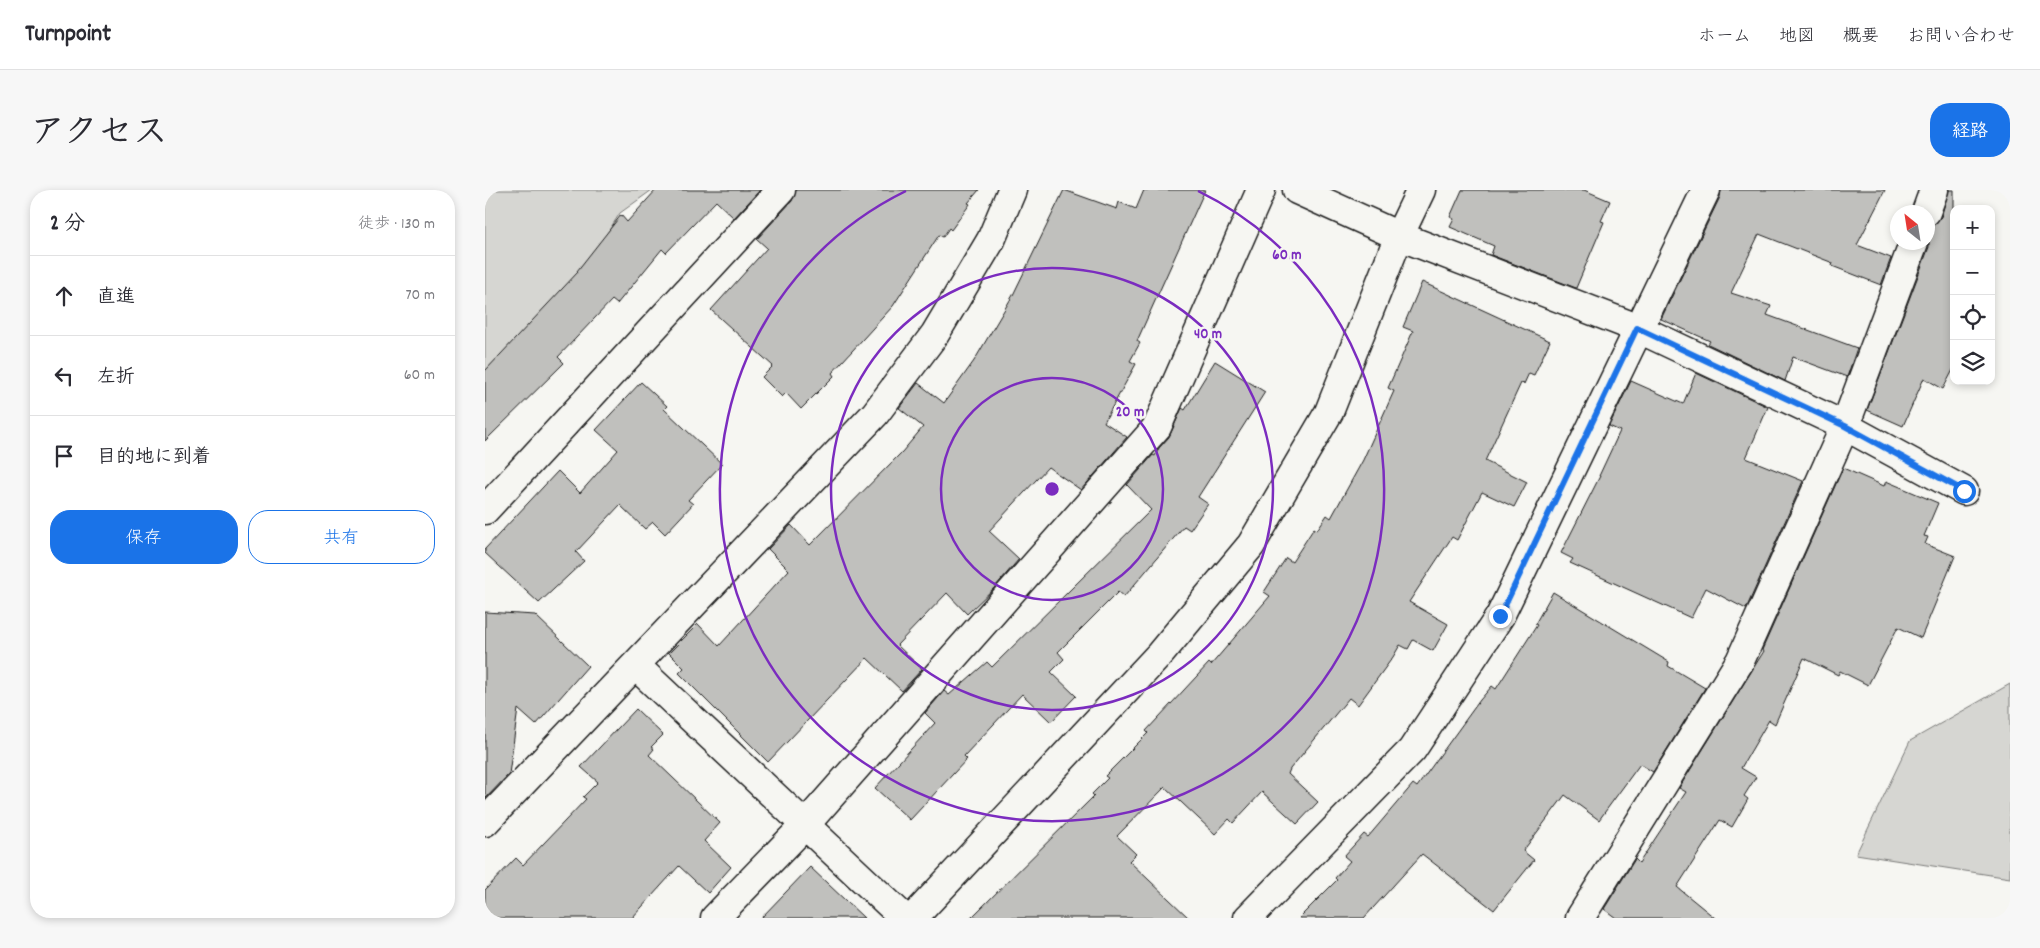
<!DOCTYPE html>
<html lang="ja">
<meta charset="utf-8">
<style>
:root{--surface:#fff;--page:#f7f7f7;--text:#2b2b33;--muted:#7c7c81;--line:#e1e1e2;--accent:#1a73e8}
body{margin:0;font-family:Dekko,"Klee One",sans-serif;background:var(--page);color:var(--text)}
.controls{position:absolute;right:15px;top:15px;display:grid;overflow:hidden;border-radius:10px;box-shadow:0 2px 8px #0003}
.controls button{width:45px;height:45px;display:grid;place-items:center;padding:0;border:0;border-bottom:1px solid var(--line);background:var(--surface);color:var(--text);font:25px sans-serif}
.compass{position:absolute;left:1405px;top:15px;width:45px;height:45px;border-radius:50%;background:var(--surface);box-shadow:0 2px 8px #0003;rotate:330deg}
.stop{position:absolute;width:15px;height:15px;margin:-11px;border:4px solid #1a73e8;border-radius:50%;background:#fff}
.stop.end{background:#1a73e8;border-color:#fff;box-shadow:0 1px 5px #0008}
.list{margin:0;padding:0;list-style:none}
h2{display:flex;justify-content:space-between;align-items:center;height:65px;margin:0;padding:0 20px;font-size:21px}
h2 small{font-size:16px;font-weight:400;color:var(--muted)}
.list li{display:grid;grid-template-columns:32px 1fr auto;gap:15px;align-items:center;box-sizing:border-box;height:80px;padding:0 20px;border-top:1px solid var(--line)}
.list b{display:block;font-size:19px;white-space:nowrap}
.list em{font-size:16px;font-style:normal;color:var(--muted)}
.actions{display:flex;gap:10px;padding:15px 20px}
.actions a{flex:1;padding:11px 0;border:1px solid var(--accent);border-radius:20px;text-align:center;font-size:18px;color:var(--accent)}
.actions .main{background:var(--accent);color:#fff}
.icon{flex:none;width:28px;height:28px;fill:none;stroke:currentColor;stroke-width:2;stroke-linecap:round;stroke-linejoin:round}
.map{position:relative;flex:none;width:1525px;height:728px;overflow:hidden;border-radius:20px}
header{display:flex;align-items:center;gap:30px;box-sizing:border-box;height:70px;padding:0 25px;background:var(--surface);border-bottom:1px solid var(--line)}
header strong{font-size:24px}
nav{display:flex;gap:28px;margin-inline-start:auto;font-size:18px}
.intro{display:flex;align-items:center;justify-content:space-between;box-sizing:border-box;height:120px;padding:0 30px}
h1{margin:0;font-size:35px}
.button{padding:12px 22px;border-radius:20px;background:var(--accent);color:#fff;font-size:18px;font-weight:700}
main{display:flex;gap:30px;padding:0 30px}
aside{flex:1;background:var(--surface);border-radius:20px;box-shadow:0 2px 8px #0003}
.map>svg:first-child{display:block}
.green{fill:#d6d6d2;stroke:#797977}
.building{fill:#c0c0bd;stroke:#1c1c1c}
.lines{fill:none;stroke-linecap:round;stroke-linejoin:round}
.minor-casing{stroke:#1c1c1c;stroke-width:31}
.tertiary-casing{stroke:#1c1c1c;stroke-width:31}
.minor{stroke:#f6f6f2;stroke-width:28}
.tertiary{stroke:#f6f6f2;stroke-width:28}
.route{stroke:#1a73e8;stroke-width:6}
.ring{fill:none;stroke:#7b2cbf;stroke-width:2.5}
.centre{fill:#7b2cbf;stroke:#f6f6f2;stroke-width:2.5}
.ring-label{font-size:15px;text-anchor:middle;font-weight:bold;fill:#7b2cbf;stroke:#f6f6f2;stroke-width:5;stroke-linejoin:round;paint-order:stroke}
</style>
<header>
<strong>Turnpoint</strong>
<nav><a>ホーム</a><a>地図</a><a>概要</a><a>お問い合わせ</a></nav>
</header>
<div class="intro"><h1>アクセス</h1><a class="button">経路</a></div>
<main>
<aside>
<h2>2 分<small>徒歩 · 130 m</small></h2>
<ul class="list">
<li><svg class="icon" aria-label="ahead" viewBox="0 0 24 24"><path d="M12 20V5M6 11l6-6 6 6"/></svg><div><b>直進</b></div><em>70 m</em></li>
<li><svg class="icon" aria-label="left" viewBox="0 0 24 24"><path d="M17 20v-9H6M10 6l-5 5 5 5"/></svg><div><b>左折</b></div><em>60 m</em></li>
<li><svg class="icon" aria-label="arrive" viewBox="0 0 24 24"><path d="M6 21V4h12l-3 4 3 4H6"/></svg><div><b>目的地に到着</b></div></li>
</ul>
<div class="actions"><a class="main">保存</a><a>共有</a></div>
</aside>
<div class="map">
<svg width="1525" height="728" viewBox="0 0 1525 728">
<rect width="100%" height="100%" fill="#f6f6f2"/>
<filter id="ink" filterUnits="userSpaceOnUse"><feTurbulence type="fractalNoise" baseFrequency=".02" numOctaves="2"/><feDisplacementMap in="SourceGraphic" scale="10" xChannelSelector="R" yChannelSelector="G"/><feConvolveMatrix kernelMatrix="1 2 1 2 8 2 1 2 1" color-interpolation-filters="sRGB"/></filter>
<g filter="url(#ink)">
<!-- green -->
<g class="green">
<polygon points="0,0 167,0 135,23 0,236"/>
<polygon points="1525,494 1525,688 1371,664 1425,551"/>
</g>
<!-- building -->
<g class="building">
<polygon points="171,0 275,0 249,28 231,11 181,63 177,59 132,114 127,110 73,167 79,173 0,251 0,181 93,82 92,81 136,25 142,32"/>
<polygon points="311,0 494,0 483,13 485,14 466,40 464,38 458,47 454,45 408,116 347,183 349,186 316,219 301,203 297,207 277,187 288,176 226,120 282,58 272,49 307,11"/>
<polygon points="579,0 632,19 634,12 651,19 659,0 720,0 652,151 655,153 645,171 651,174 619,232 642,247 596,300 563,277 504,341 534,369 510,397 482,424 462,403 412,455 437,479 417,501 382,468 283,572 194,483 199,478 184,463 213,434 234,456 304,380 283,359 306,335 325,355 417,262 438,237 414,218 433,193 459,213 489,171 528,105"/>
<polygon points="977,0 1099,0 1125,11 1116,31 1119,32 1091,98 1006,65 1009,56 965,37 969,29 965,27"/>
<polygon points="1236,0 1400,0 1372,55 1406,68 1396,95 1347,76 1348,73 1274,44 1246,103 1286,116 1282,125 1372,158 1362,187 1308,167 1300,191 1223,154 1225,151 1176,129 1235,7"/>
<polygon points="1464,0 1469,0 1469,178 1458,199 1439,188 1418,236 1382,220 1444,57 1443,46 1447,36 1456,27"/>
<polygon points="937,92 1065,151 1049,185 1044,183 1039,194 1036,193 1000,271 1042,292 1029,317 997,302 972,350 967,347 924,412 963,434 948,461 928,450 923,459 915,455 908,467 873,515 864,508 805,579 803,584 833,612 812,634 777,602 748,633 744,629 730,644 680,597 632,646 651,664 644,671 704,728 486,728 609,606 607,604 623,588 620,586 663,543 661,541 724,473 726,475 785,406 779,402 801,368 807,372 829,338 832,340 842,325 846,328 878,270 909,201 903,198 928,141 918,137"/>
<polygon points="730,171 780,202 713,307 723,314 705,340 699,336 639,407 633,402 573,462 579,469 566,482 591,506 566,532 537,504 479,566 482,569 425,630 390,598 450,533 440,523 459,501 464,505 502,472 507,477 666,320 642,295 668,265 670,266 674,258 684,247 697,218 700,220"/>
<polygon points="1211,183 1283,217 1261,268 1318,291 1261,419 1221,398 1206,428 1085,373 1088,369 1076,363 1115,286 1114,286 1135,241 1124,236 1146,191 1198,214"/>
<polygon points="156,192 182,216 179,219 237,274 203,310 208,314 180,344 168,332 160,339 135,315 91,362 99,371 54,413 0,363 0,359 73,281 95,303 133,260 111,240"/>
<polygon points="1358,278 1399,296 1401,291 1453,313 1439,346 1443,347 1440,354 1470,366 1436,448 1413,437 1383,495 1355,481 1353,485 1319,468 1290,534 1284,530 1256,578 1271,587 1259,606 1263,609 1247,637 1235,630 1192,697 1230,728 1131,728 1119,719 1150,669 1154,673 1201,602 1194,598 1279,461 1277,460"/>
<polygon points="1068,402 1184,472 1183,476 1220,498 1168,582 1155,574 1114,630 1080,605 1038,661 1049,670 1009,720 937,664 879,728 814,728 852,690 850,688 865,671 859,666 879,644 883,647 928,594 932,597 995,510 1007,496 1011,499 1052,435 1050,434"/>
<polygon points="0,422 50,425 103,476 51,535 33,519 24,584 0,609"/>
<polygon points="151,519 178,545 166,557 169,559 164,565 235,633 219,651 246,677 223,703 194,676 147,728 0,728 0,700 31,668 38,675 101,609 98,607 113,592 96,577"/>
<polygon points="325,677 379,728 276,728"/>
</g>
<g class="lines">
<!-- minor casing -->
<g class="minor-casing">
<g id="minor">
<polyline points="812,0 914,46 1152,138 1360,236 1479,301"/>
<polyline points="1441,22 1449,0"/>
<polyline points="0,320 296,0"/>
<polyline points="151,476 419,728"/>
<polyline points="0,632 390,224 450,144 506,50 527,0"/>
<polyline points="230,728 320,635 672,237 776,0"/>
<polyline points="763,728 927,560 1015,426 1221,0"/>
<polyline points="1095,728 1255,471 1360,236 1429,52"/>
</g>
</g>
<!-- tertiary casing -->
<g class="tertiary-casing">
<polyline id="tertiary" points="428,728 675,464 766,355 844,222 914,46 936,0"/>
</g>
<!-- minor -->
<use href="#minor" class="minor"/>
<!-- tertiary -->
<use href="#tertiary" class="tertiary"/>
</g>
</g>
<g class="lines" filter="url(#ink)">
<!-- route -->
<polyline class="route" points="1015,426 1152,138 1360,236 1479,301"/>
</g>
<!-- distance rings -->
<g class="ring">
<circle cx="567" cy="299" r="111"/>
<circle cx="567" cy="299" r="221"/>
<path d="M713 1A332 332 0 1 1 421 1"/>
</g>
<circle cx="567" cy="299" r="8" class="centre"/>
<g class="ring-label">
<text x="802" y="69">60 m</text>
<text x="723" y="148">40 m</text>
<text x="645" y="226">20 m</text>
</g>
</svg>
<div class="controls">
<button>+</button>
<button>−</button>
<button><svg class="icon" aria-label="locate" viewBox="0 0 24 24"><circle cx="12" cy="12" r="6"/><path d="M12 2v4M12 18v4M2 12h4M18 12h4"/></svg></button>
<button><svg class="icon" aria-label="layers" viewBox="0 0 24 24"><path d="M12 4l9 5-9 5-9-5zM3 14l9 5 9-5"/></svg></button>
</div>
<svg class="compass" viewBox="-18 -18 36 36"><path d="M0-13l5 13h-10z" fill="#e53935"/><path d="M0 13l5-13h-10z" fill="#7c7c81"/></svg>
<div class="stop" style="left:1479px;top:301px"></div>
<div class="stop end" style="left:1015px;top:426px"></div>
</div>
</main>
